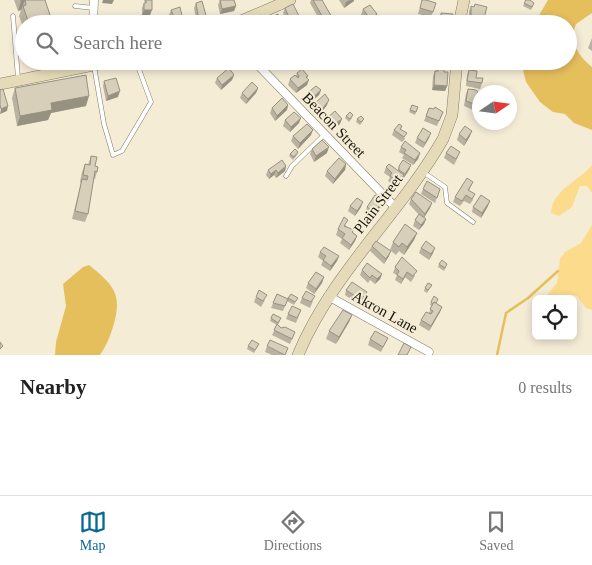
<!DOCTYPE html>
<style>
:root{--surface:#fff;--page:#f6f6f6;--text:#222;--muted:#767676;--line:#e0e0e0;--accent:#086998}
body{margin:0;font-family:"Times New Roman",serif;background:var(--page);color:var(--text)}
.controls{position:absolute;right:15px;bottom:15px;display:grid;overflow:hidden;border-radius:8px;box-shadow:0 2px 8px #0003}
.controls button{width:45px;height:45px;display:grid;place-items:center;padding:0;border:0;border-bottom:1px solid var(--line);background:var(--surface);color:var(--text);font:25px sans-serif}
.compass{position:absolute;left:472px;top:85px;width:45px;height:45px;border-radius:50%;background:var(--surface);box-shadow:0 2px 8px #0003;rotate:77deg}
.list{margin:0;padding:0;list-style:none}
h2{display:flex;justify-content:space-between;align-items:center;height:65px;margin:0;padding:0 20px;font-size:21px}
h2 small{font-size:16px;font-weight:400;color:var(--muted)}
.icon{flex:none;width:28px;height:28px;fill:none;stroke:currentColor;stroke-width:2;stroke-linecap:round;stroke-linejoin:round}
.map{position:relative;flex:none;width:592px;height:355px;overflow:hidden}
.search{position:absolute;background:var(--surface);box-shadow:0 2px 8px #0003;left:15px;right:15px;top:15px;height:55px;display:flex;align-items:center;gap:12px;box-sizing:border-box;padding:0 18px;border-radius:28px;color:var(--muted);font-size:19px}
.sheet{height:140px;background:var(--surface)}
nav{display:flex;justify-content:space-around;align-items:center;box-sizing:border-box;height:70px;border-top:1px solid var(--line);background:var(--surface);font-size:14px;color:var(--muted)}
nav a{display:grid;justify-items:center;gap:2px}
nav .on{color:var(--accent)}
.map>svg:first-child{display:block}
.green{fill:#fcdb8c}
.water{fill:#e6bf5d}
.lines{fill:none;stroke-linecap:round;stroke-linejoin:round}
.stream{stroke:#e6bf5d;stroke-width:2.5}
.service-casing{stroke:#837b68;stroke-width:5}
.minor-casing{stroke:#837b68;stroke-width:9}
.secondary-casing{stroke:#837b68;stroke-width:12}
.service{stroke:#fff;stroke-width:4}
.minor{stroke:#fff;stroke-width:8}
.secondary{stroke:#e6dbb9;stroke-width:11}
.wall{fill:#bab2a0}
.shaded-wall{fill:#979182}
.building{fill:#d8cfba;stroke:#979182}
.labels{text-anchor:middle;stroke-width:4;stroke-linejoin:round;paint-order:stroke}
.street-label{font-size:15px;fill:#1c1911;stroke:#f5ecd6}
</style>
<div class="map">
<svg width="592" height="355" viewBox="0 0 592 355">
<rect width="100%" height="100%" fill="#f5ecd6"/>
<!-- green -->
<g class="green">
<path d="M592,165V193L587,186H580L572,207L559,216L551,213C552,190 579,181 592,165Z"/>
<polygon points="592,225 592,310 586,308 577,296 571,295 565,299 544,299 557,283 560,259 565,252 581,243"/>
</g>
<!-- water -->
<g class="water">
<path d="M548,0H592V13L576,24C568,42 579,56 592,67V130L574,123L565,114L553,112L540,102L526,82L521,61H568V24H534Z"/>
<path d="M89,265C114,285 123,295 113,327C110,337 106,346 100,355H55L56,342L66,306L63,284L83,267Z"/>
</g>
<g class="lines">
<!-- stream -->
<polyline class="stream" points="497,355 506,313 528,298 558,271"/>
<!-- service casing -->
<g class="service-casing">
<g id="service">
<polyline points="75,6 94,8"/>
<polyline points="13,16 18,78"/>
<polyline points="94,66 104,124 113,155 122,151 151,102 136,61"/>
<polyline points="423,172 445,187 447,203 473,222"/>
<polyline points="286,176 292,166 324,135"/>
</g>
</g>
<!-- minor casing -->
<g class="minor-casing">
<g id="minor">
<polyline points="93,24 94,0"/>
<polyline points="254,61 395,207"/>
<polyline points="328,296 429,352"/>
</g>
</g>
<!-- secondary casing -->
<g class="secondary-casing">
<g id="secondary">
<polyline points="234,24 290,0"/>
<polyline points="459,24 464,0"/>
<polyline points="0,84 113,61"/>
<path d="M298,355C332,273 400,214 443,139L452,115L457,61"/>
</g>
</g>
<!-- service -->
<use href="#service" class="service"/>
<!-- minor -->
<use href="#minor" class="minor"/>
<!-- secondary -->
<use href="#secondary" class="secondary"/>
</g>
<!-- wall -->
<g class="wall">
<polygon points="14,0 45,0 53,24 24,24 24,30 19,16 21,10 18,11"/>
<polygon points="144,0 152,0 150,15 142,15 142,8 144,3 145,3"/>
<polygon points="220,0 236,6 234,11 220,14 218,5"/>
<polygon points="311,0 322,0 333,19 332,24 322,24 310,3"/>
<polygon points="339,0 354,0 354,1 344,8"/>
<polygon points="422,0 433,12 431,17 418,14"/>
<polygon points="526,0 533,6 531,10 523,6"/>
<polygon points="196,3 205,24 197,24 194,8"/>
<polygon points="471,6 484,18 482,23 469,20 469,11"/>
<polygon points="285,8 300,18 298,24 288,24 283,13"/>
<polygon points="363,9 377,14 375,19 368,24 361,15"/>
<polygon points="171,10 184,24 173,24 169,15"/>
<polygon points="441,13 452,24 440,24 439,18"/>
<polygon points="269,18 281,24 267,24"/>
<polygon points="592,38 592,51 588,48"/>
<polygon points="427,61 441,61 439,67 426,64"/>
<polygon points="438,68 444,72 447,86 445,91 432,90 433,76 435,71 437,71"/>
<polygon points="469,70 476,78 482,83 480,89 466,86 467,75"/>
<polygon points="297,73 308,76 307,78 307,85 296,93 288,85 290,79 296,76"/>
<polygon points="234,75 232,80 221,90 215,83 217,78"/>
<polygon points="104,81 118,97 106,101 103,86"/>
<polygon points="15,88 86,106 51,113 48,120 17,126 12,98"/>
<polygon points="258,88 256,93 246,104 240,98 242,93"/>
<polygon points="468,89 474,104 473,110 464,106 466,94"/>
<polygon points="321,90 319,95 309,104 304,99 306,94"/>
<polygon points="314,104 327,105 319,116 312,110"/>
<polygon points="288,105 287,110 275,121 270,113 272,108"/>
<polygon points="412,105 418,107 415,115 409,112"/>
<polygon points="429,108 443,112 437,126 424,121"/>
<polygon points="346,116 352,118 349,122 345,118"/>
<polygon points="327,118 340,124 331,130 325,123"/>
<polygon points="357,119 364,119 363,121 360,125 356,122"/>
<polygon points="285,120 299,123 290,132 283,126"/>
<polygon points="402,126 401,129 405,139 402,142 392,135 394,130"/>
<polygon points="459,134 470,136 464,146 457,140"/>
<polygon points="311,135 298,149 291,141 293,136"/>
<polygon points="417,138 429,138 423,148 415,143"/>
<polygon points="401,147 420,153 418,159 413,165 402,158 404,155 399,152"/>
<polygon points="312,149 327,153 314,162 310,154"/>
<polygon points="298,152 297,155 293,160 289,156 290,154"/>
<polygon points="446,153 458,157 454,165 444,158"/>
<polygon points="91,156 97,172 95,179 93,179 88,214 85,222 72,219 81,183 80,182 82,172 85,164 88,165"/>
<polygon points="346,164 345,170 333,184 325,176 327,171"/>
<polygon points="411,165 409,170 403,179 403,178 402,181 396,187 388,181 390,177 384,173 386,167 398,171 399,166"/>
<polygon points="286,166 285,171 276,178 274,175 269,179 266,175 268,170"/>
<polygon points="473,182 469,191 473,200 470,204 464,201 460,206 453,202 455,197"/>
<polygon points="423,189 440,189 435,203 421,194"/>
<polygon points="411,199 432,203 430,208 424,218 426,219 424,224 419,230 413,226 415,220 419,215 409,204"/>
<polygon points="383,204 372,218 365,212 367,207"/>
<polygon points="350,206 361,207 355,216 348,211"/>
<polygon points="488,206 481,218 472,212 473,207"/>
<polygon points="346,225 346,226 357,236 355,241 349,250 340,243 342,239 336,235 338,229"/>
<polygon points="417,233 414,240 404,255 399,251 396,255 390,250 393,242"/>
<polygon points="372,246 389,256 384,264 370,251"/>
<polygon points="421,248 433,253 429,260 419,253"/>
<polygon points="320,252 339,256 337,261 330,271 321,265 323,261 318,257"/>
<polygon points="402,257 415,276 411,282 405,277 401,284 395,280 397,275 393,273 395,267"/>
<polygon points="439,264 446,267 444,271 438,267"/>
<polygon points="362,270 382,274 380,279 375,284 370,280 368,283 360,275"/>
<polygon points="324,277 322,283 314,294 306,288 308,283"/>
<polygon points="432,285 427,293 424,291 425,288"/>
<polygon points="346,290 365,298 359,305 345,295"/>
<polygon points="277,294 288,299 283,311 271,308"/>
<polygon points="256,297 265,300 261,307 254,302"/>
<polygon points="288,298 298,298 294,305 287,301"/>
<polygon points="302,298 313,301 310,308 300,303"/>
<polygon points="431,302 436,303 442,307 440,312 429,331 419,325 421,320 429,313 432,306 430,305"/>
<polygon points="301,310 296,323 286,319 288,314"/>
<polygon points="352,315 349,322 336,344 326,339 329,331"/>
<polygon points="271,318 281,318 278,325 293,337 290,344 272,335 277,325 270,321"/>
<polygon points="388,338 381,352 368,345 370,339"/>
<polygon points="259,344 254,353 247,349 248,346"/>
<polygon points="267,346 285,355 272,355 265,352"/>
</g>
<!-- shaded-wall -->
<g class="shaded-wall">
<polygon points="25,0 21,10 18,11 21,1"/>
<polygon points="103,0 114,0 112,4 102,3"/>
<polygon points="350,0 354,0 354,1 344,8 346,2"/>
<polygon points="236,6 234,11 220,14 222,9"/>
<polygon points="144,10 152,10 150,15 142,15"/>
<polygon points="377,14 375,19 368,24 370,19"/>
<polygon points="300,18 298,24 291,24 291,22"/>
<polygon points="207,19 205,24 198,24 199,21"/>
<polygon points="333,19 332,24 326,24 326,23"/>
<polygon points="234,75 232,80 221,90 222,85"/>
<polygon points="309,80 307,85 296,93 298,88"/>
<polygon points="434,85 447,86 445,91 432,90"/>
<polygon points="258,88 256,93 246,104 248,99"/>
<polygon points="321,90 319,95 309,104 311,99"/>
<polygon points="120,91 118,97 106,101 108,96"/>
<polygon points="89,96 86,106 51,113 48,120 17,126 20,116 51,103"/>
<polygon points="329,100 327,105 319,116 321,111"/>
<polygon points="288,105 287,110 275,121 277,116"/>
<polygon points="8,106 7,111 0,114 1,109"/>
<polygon points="301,118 299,123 290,132 291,127"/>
<polygon points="342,119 340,124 331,130 333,125"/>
<polygon points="313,130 311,135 298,149 300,143"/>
<polygon points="472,131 470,136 464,146 466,140"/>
<polygon points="431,133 429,138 423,148 425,143"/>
<polygon points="329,147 327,153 314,162 316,156"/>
<polygon points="420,153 418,159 413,165 415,160"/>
<polygon points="346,164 345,170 333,184 335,179"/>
<polygon points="411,165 409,170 403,179 405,174"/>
<polygon points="286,166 285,171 276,178 278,173"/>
<polygon points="276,170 274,175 269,179 271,174"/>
<polygon points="404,175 402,181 396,187 398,182"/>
<polygon points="385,199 383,204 372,218 374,212"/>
<polygon points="490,201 488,206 481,218 482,213"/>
<polygon points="363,202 361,207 355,216 357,211"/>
<polygon points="432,203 430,208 423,219 425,214"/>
<polygon points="426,219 424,224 419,230 421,225"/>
<polygon points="417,233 414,240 404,255 407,247"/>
<polygon points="357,236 355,241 349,250 351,245"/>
<polygon points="435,248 433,253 429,260 431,254"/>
<polygon points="391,251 389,256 384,264 386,259"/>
<polygon points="339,256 337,261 330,271 331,266"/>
<polygon points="407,272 405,277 401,284 403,279"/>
<polygon points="382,274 380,279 375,284 377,279"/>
<polygon points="324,277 322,283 314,294 316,289"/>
<polygon points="367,292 365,298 359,305 361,300"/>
<polygon points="442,307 440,312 429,331 431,326"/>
<polygon points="352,315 349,322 336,344 339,337"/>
</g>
<!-- building -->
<g class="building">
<polygon points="21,0 45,0 53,24 29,24 23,6 26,5 25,0 21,1"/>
<polygon points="146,0 152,0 152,10 144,10 144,3 146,3"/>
<polygon points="220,0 234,0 236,6 222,9"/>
<polygon points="313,0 322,0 333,19 326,23"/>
<polygon points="422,0 426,0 436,3 433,12 420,8"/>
<polygon points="526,0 530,0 534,3 532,7 524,3"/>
<polygon points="202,1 207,19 199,21 196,3"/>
<polygon points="293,4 300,18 291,22 285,8"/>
<polygon points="475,4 487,7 484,18 471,15 471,6 474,7"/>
<polygon points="370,5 377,14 370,19 363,9"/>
<polygon points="180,7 184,24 177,24 171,10"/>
<polygon points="441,13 453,14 452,23 442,24"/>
<polygon points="278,14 281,24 271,24 269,18"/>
<polygon points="498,20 503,21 502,24 490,24 491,21 498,23"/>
<polygon points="273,61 278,61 278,63 274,65"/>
<polygon points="229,68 234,75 222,85 217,78"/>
<polygon points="438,68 444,68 444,72 448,72 447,86 434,85 435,71 438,71"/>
<polygon points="302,69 308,76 306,77 309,80 298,88 290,79 295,75 298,78 299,76 297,73"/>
<polygon points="469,70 477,71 476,78 483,78 482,83 467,81"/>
<polygon points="86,75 89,96 51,103 52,110 20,116 15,88"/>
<polygon points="116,78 120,91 108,96 104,81"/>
<polygon points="252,82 258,88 248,99 242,93"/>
<polygon points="316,86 321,90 311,99 306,94"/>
<polygon points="3,89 8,106 1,109 0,105 0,90"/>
<polygon points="468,89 476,90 478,92 474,104 466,101"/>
<rect x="489" y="89" width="7" height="3"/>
<polygon points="325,94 329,100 321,111 314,104"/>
<polygon points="282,98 288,105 277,116 272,108"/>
<polygon points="412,105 418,107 416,112 410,110"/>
<polygon points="435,107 443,112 439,121 426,116 429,108 434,109"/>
<polygon points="335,111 342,119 333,125 327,118"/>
<polygon points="294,112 301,118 291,127 285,120"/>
<polygon points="350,112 353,115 350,119 346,116"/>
<polygon points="361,116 364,119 361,122 357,119"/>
<polygon points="307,124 313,130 300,143 293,136"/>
<polygon points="399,124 402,126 400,129 407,133 404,137 394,130"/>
<polygon points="465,126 472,131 466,140 459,134"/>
<polygon points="423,128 431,133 425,143 417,138"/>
<polygon points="322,140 329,147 316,156 312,149"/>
<polygon points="405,141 420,153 415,160 404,153 406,150 401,147"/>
<polygon points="451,146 460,152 456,159 446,153"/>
<polygon points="295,149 298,152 294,157 290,154"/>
<polygon points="91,156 97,157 95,166 98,167 97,172 95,171 88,214 75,211 82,179 87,180 88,176 83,175 85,164 90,165"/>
<polygon points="339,158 346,164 335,179 327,171"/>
<polygon points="282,160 286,166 278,173 276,170 271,174 268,170"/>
<polygon points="403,160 411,165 405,174 399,170 399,166"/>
<polygon points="389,164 404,175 398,182 390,176 392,173 386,167"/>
<polygon points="467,178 473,182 468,190 475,194 472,199 466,195 462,201 455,197"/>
<polygon points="427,181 440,189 437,198 423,189"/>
<polygon points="416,192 432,203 425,214 411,199"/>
<polygon points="375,195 385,199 374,212 367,207"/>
<polygon points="481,195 490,201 482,213 473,207"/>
<polygon points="357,198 363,202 357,211 350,206"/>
<polygon points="419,214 426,219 421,225 415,220"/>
<polygon points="344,217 348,220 344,226 354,230 352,232 357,236 351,245 342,238 345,234 338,229"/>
<polygon points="405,224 417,233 407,247 402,243 399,247 393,242"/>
<polygon points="376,241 391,251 386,259 372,246"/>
<polygon points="426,241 435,248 431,254 421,248"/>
<polygon points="324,247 339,256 331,266 323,260 326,256 320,252"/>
<polygon points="402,257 417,271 413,276 407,272 403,279 397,275 399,271 395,267"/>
<polygon points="442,260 447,264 445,268 439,264"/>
<polygon points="367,263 382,274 377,279 372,275 370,278 362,270"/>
<polygon points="316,272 324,277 316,289 308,283"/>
<polygon points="352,282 367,292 361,300 346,290"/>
<polygon points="428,283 432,285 428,290 425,288"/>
<polygon points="259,290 267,295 263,301 256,297"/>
<polygon points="306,291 315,296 311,302 302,298"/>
<polygon points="277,294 288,299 285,306 273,303"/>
<polygon points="291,294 298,298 295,302 288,298"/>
<polygon points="434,296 438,299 436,303 434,302 433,304 431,302"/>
<polygon points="434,302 442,307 431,326 421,320 426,312 431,314 433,311 430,309"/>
<polygon points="292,306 301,310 297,318 288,314"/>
<polygon points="343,310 352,315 339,337 329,331"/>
<polygon points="273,314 281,318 278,323 271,318"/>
<polygon points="277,324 281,328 285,327 295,332 292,339 274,330"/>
<polygon points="375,331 388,338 383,347 370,339"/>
<polygon points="252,340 259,344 255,350 248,346"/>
<polygon points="270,340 288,348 285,355 267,346"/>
<polygon points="0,342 3,346 0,349"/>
<polygon points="404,343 411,347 407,355 398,355"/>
</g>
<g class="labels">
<!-- street labels -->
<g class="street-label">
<text transform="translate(334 125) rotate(46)" y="5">Beacon Street</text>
<text transform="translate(378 204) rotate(-53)" y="5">Plain Street</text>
<text transform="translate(385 312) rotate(29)" y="5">Akron Lane</text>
</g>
</g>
</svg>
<div class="controls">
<button><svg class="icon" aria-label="locate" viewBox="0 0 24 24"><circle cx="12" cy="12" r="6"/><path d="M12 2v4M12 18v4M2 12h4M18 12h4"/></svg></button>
</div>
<svg class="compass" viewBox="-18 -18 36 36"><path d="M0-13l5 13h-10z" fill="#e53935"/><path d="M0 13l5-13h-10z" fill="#767676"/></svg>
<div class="search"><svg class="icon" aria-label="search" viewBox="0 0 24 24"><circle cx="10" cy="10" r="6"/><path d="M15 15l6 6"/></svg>Search here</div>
</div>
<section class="sheet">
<h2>Nearby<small>0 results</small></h2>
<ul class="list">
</ul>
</section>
<nav>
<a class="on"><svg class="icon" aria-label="map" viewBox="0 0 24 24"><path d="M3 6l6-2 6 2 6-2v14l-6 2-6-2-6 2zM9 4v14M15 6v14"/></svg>Map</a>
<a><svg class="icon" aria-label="directions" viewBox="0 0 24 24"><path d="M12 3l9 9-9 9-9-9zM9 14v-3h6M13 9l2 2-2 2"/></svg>Directions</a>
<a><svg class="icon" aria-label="saved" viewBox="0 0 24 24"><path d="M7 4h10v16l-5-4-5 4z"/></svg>Saved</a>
</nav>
